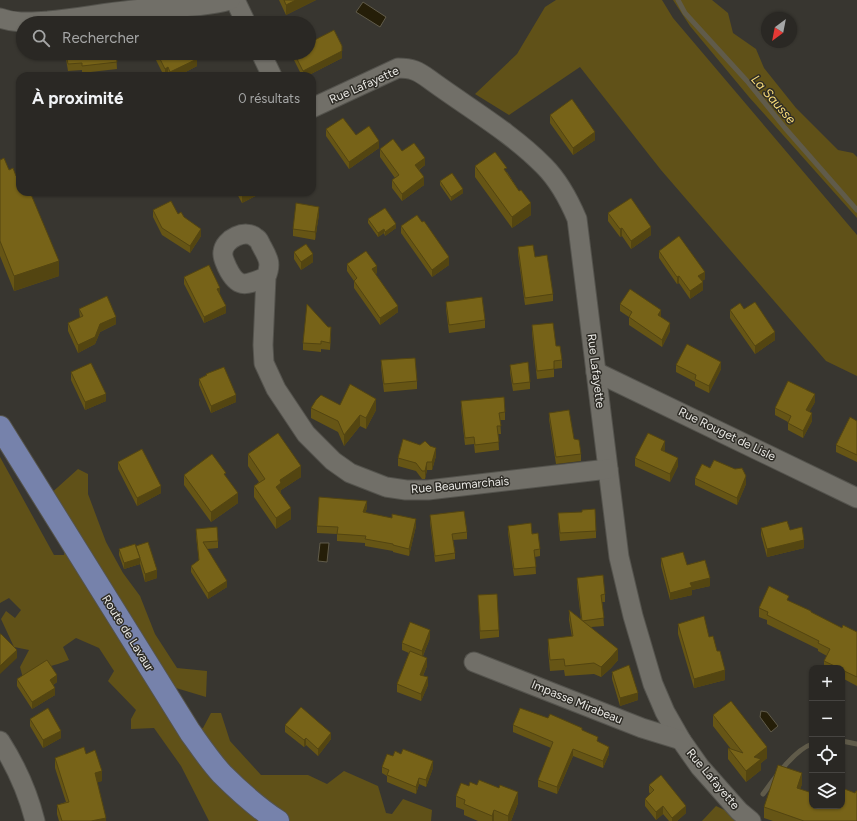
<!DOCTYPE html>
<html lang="fr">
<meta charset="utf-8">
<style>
:root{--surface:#2a2824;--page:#32302c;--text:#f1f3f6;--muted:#a5a6a6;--line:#464441}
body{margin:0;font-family:Figtree,sans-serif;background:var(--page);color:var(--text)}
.controls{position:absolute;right:12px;bottom:12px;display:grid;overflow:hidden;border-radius:8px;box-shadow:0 1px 3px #0004}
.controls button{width:36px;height:36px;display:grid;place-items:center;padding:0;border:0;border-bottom:1px solid var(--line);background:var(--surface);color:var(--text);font:20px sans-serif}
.compass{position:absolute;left:761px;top:12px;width:36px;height:36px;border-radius:50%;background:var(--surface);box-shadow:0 1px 3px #0004;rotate:212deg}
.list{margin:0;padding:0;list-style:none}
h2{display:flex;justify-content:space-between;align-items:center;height:52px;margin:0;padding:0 16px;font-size:17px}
h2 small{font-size:13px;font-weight:400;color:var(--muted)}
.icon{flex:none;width:22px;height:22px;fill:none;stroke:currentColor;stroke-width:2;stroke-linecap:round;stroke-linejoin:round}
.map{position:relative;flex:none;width:857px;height:821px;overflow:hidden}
.search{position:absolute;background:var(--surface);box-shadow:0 1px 3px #0004;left:16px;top:16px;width:300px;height:44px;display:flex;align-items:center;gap:10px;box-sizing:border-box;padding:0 14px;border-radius:22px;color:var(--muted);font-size:15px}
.panel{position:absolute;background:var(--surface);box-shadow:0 1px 3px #0004;left:16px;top:72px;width:300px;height:124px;border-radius:12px}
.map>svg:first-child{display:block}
.green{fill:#605118}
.water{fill:#251e08;stroke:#605b4a}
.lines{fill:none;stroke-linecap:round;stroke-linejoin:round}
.stream{stroke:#605b4a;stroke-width:5}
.minor-casing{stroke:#54534d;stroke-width:21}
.primary-casing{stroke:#54534d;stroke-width:24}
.minor{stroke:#716f68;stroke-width:19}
.primary{stroke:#7682ab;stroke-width:22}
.wall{fill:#665515}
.shaded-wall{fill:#534511}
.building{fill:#776318;stroke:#534511}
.labels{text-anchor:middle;stroke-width:3;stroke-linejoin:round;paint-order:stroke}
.street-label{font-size:12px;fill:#e9e8e4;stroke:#2e2c26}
.water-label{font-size:13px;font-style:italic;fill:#f8db77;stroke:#2e2c26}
</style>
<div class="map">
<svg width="857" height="821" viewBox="0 0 857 821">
<rect width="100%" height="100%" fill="#383630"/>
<!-- green -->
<g class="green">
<polygon points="556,0 662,0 673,18 857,235 857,376 826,361 661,170 580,67 509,115 475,94 517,54 545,7"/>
<polygon points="673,0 712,0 728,13 733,33 756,49 764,68 796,108 838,150 853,153 857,157 857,218 749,97 690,26"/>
<polygon points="0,457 54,555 64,555 66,539 48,496 78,469 88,474 88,494 106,542 123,573 140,596 155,634 177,668 207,671 206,697 166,685 159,703 186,732 203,728 211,713 221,713 230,741 261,775 308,775 327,784 344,771 378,786 386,813 392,814 403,799 432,810 431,821 209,821 181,766 154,728 131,729 131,719 136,710 108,681 114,671 99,648 76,638 63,647 69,660 58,664 47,667 24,682 20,667 29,650 14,647 1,619 6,611 15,618 21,610 9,598 0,603"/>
<polygon points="716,806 733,814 738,821 702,821"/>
</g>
<!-- water -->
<g class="water">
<polygon points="363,2 386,17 380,27 356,12"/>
<polygon points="320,543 329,543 327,562 318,561"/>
<polygon points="761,711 767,712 778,726 771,732 760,717"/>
</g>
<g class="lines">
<!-- stream -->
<g class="stream">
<polyline points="678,0 685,13 747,81 785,128 857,210"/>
<polyline points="842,741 857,744"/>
<path d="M763,794C774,779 794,750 812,744"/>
</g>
<!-- minor casing -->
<g class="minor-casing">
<g id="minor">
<polyline points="235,0 246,23"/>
<path d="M0,18C16,24 31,22 48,21C77,18 105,13 133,10C165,6 199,9 230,0"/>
<polyline points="261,53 272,76"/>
<path d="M312,108L398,68C412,68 418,71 429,79C467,107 512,133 544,166C559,181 569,200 577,219L619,557L633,616L653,684L665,712L681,740L700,767L739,811L751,821"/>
<path d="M266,277C246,285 238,290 227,267C225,262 222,257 223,252C224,239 246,228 256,238C259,239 260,243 261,245C268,258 272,263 266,277L263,345L264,363L276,389L306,434L333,461L350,473L386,487L406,490H428L608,469"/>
<polyline points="596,372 857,498"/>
<polyline points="474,662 642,728 681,740"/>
<path d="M0,741C16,766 28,793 35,821"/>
</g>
</g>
<!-- primary casing -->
<g class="primary-casing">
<path id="primary" d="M0,427L190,732C200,746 210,761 222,774C239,791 258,808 278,821"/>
</g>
<!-- minor -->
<use href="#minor" class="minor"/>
<!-- primary -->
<use href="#primary" class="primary"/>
</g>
<!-- wall -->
<g class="wall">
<polygon points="279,0 316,0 286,15"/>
<polygon points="65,53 116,53 117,69 82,73 82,70 68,71"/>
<polygon points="155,53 194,53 197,66 178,76 169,76 168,75 164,76 155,58"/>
<polygon points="293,53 309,53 342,58 307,76 302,76 293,58"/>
<polygon points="550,115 595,140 573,155 550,123"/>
<polygon points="326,129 356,135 379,148 349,169 326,136"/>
<polygon points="380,149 402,151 425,165 419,170 424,185 402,201 392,188 392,180 395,178 380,157"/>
<polygon points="0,160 16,176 20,176 59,276 14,291 0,256"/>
<polygon points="475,166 507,172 519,191 531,215 512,228 475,177"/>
<polygon points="440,181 463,193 451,201 440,185"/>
<polygon points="236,192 263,192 242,203"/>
<polygon points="153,210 178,214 184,217 201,236 190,253 162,235 153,217"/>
<polygon points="608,213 651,235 631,249 622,236 620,237 608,221"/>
<polygon points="319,214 315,240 293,236 293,229"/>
<polygon points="368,219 396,228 385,236 384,233 378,237 368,223"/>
<polygon points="422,222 449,265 432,277 401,233 401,226"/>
<polygon points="518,247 535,257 553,294 553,301 525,305 518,254"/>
<polygon points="659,251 705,279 702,281 703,290 690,299 679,283 677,284 659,258"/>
<polygon points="294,252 313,262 301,270 294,259"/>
<polygon points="347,264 377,273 375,274 398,312 380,325 354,288 354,281 347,271"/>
<polygon points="184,277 220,295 226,313 204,323 184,284"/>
<polygon points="446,302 485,320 485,328 449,333 446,309"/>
<polygon points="620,304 661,317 670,331 662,347 629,325 629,317 620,311"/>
<polygon points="79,309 116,324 100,332 95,344 78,353 68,331 68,323 80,318"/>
<polygon points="744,309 775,340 755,354 730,318 730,310"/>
<polygon points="532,325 556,346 562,360 562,368 554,369 554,377 537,379 532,333"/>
<polygon points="331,334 330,350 321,349 321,352 303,350 303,343"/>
<polygon points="381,360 417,381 417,389 384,392 381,367"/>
<polygon points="510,365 530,382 530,389 513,391 510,372"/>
<polygon points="676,365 721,369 709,393 695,386 695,382 676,372"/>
<polygon points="71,372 106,401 85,410 71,380"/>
<polygon points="206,374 236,402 211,413 199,385 199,379 206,375"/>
<polygon points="461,401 505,412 505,420 500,420 501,434 498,434 499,450 475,453 474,444 465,445 461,409"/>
<polygon points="815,402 809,412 812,421 803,438 788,430 788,422 775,415 775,408"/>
<polygon points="340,405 376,410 366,429 360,426 344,446 338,432 311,418 311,408"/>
<polygon points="549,413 574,439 581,454 581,461 556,464 549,419"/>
<polygon points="857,421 857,462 836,452 836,445"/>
<polygon points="420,445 436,456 432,470 427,470 425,479 422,479 416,471 398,466 398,458"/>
<polygon points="665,449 664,451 678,466 670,482 635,466 635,458"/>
<polygon points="248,454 301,477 281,490 281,494 291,519 276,529 254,497 254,486 259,482 248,466"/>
<polygon points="118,462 161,493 137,506 118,469"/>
<polygon points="710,468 746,484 737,505 695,485 695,478"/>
<polygon points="184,475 226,477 238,503 211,522 184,485"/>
<polygon points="367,508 365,513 416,526 409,556 393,552 393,551 365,546 365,543 337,541 337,534 317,533 317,526"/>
<polygon points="558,513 596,531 596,538 560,541 558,521"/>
<polygon points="430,515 467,532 467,539 453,540 455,553 455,559 435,562 430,522"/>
<polygon points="508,526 532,534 540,549 540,556 535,557 536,574 514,576 508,533"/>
<polygon points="761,528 790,530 804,548 767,557 761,535"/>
<polygon points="196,529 218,541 218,548 207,549 227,587 208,599 191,572 191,566 199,561 196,536"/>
<polygon points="136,546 157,578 145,582 140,564 124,569 119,555 119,549 136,548"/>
<polygon points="661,558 687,565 710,586 692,590 692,595 670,600 661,566"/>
<polygon points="577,578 605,594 605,602 602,602 604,626 591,627 618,660 611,668 601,677 594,674 565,676 564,670 550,671 548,650 548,639 572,637 569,620 569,610 581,619 577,586"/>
<polygon points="478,595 499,630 499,637 480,639"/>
<polygon points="789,601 842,628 857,632 857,686 842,678 842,668 824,668 824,661 827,656 818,651 818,649 767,624 767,620 759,617 759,608"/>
<polygon points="678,624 709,637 717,651 725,680 694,688 678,634"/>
<polygon points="430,638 423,656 427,666 423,676 428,685 421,701 397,692 397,684 409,653 402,650 402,643"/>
<polygon points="612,672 638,700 620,706 612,679"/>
<polygon points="17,679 57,682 53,685 55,695 32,709 17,686"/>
<polygon points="713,715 767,758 761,763 761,770 746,782 728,759 728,748 731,749 713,726"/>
<polygon points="548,718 582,731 598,742 609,754 603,768 573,756 557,794 538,787 538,780 551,748 513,732 513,725"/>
<polygon points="30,719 61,738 43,748 30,726"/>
<polygon points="285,725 331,739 318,756 306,745 304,747 285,732"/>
<polygon points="86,754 102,781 97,782 106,821 59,821 57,814 57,805 66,802 55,768 55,758"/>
<polygon points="393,756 433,768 426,787 419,784 416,794 387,782 387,776 382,773 382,767"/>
<polygon points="802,784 800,789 812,806 855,793 857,821 773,821 764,818 764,807"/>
<polygon points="649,785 686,813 677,821 669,821 663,814 656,820 645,806 645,799 650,794 649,792"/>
<polygon points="469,786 518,803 511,821 478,821 464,815 464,810 456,807 456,796"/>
</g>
<!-- shaded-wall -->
<g class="shaded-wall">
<polygon points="296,0 316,0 286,15 286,5"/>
<polygon points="342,51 342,58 307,76 303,76 303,71"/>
<polygon points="197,59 197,66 178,76 170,76 170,72"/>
<polygon points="168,67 168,75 165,76 165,69"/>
<polygon points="595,132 595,140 573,155 573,148"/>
<polygon points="379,141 379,148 349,169 349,162"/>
<polygon points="425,158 425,165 415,172 415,165"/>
<polygon points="424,177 424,185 402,201 402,194"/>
<polygon points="463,189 463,193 451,201 451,197"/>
<polygon points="249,192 263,192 242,203 242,195"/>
<polygon points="531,203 531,215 512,228 512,217"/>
<polygon points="319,207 319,214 315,240 315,232"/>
<polygon points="396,224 396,228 385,236 385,232"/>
<polygon points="651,227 651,235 631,249 631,241"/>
<polygon points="622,228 622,236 620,237 620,229"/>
<polygon points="201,229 201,236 190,253 190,246"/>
<polygon points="384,229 384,233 378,237 378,233"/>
<polygon points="313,254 313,262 301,270 301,262"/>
<polygon points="449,257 449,265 432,277 432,270"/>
<polygon points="59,261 59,276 14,291 14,276"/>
<polygon points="377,266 377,273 372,276 372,269"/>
<polygon points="705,272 705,279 698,284 698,276"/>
<polygon points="679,276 679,283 677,284 677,277"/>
<polygon points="703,282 703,290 690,299 690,291"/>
<polygon points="220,288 220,295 217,289"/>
<polygon points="226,306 226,313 204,323 204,317"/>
<polygon points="398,306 398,312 380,325 380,318"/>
<polygon points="661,310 661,317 658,315"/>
<polygon points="116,317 116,324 100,332 95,344 78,353 78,345 100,324"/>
<polygon points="670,323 670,331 662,347 662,340"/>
<polygon points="775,332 775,340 755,354 755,346"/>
<polygon points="721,362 721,369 709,393 709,386"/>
<polygon points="106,394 106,401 85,410 85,402"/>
<polygon points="815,394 815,402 806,418 806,410"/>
<polygon points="236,395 236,402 211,413 211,406"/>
<polygon points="376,399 376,410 366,429 366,418"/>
<polygon points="812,413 812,421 803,438 803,431"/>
<polygon points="360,415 360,426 344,446 344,435"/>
<polygon points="665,441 665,449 661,458 661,450"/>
<polygon points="436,448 436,456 432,470 432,462"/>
<polygon points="678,458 678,466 670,482 670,474"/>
<polygon points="427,462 427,470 425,479 425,471"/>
<polygon points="301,466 301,477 281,490 281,494 276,487 280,480"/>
<polygon points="746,476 746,484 737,505 737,498"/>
<polygon points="161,486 161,493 137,506 137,498"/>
<polygon points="238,493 238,503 211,522 211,512"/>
<polygon points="367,501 367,508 363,519 363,512"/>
<polygon points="291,508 291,519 276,529 276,518"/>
<polygon points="416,519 416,526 409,556 409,549"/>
<polygon points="804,540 804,548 767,557 767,549"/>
<polygon points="140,558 140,564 124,569 124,563"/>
<polygon points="157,570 157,578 145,582 145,574"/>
<polygon points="710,578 710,586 692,590 692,595 670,600 670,593 690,583"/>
<polygon points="227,581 227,587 208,599 208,593"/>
<polygon points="430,630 430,638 422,658 422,651"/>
<polygon points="618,649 618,660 611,668 601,677 601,667"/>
<polygon points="17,650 17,658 0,674 0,666"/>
<polygon points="427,658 427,666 420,682 420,675"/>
<polygon points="725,670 725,680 694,688 694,679"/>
<polygon points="57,675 57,682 50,687 50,680"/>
<polygon points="428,677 428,685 421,701 421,694"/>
<polygon points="55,688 55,695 32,709 32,702"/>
<polygon points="638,693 638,700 620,706 620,698"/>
<polygon points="61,731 61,738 43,748 43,740"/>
<polygon points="331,733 331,739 318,756 318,749"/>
<polygon points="306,738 306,745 304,747 304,740"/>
<polygon points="609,747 609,754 603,768 603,761"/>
<polygon points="767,747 767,758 761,763 761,770 746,782 746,771 754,757"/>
<polygon points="573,749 573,756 557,794 557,787"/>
<polygon points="433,761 433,768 426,787 426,780"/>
<polygon points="102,771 102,781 95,783 95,773"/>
<polygon points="802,773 802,784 797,799 797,788"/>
<polygon points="419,778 419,784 416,794 416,787"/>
<polygon points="518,792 518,803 511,821 508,821 508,816"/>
<polygon points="663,806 663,814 656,820 656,812"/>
<polygon points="686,806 686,813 677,821 672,821 672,818"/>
<polygon points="494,810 494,821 492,821 492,816"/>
<polygon points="106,818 106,821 91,821"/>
</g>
<!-- building -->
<g class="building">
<polygon points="284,0 296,0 286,5"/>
<polygon points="334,30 342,46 342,51 303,71 294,53 309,53 309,43"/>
<polygon points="66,53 116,53 117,62 82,66 82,63 68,64"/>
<polygon points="157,53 194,53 197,59 170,72 168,67 165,69"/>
<polygon points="572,99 595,132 573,148 550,115"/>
<polygon points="343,118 356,135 369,126 379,141 349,162 326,129"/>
<polygon points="393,139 402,151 414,143 425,158 415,165 424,177 402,194 392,180 399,175 380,149"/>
<polygon points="495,152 507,168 504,169 519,191 521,190 531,203 512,217 475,166"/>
<polygon points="4,158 9,170 13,168 16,176 19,174 20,176 20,192 30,192 59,261 14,276 0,241 0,160"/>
<polygon points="452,173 463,189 451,197 440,181"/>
<polygon points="240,192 249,192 242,195"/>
<polygon points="631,198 651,227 631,241 622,228 620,229 608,213"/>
<polygon points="171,201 178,214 181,212 184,217 201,229 190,246 162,228 153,210"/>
<polygon points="296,203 319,207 315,232 293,229"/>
<polygon points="385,208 396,224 385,232 384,229 378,233 368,219"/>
<polygon points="417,215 422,222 424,221 449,257 432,270 401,226"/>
<polygon points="679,236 705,272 698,276 703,282 690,291 679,276 677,277 659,251"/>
<polygon points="306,244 313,254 301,262 294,252"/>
<polygon points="533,245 535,257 547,255 553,294 525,298 518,247"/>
<polygon points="366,251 377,266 372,269 398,306 380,318 354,281 357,278 347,264"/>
<polygon points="209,265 220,288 217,289 226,306 204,317 184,277"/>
<polygon points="630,289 661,310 658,315 670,323 662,340 629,317 632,312 620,304"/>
<polygon points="107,296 116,317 100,324 95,337 78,345 68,323 83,316 79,309"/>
<polygon points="482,297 485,320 449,325 446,302"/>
<polygon points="755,302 775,332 755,346 730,310 740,303 744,309"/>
<polygon points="307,304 328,327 331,327 330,343 321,341 321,344 303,343"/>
<polygon points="553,323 556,346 560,346 562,360 554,361 554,369 537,371 532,325"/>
<polygon points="687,344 721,362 709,386 695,379 696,375 676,365"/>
<polygon points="415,358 417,381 384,384 381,360"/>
<polygon points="528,362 530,382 513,384 510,365"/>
<polygon points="91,363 106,394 85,402 71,372"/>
<polygon points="224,367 236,395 211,406 199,379 207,375 206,374"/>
<polygon points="788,381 815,394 806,410 812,413 803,431 788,423 791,416 775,408"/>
<polygon points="350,384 376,399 366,418 360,415 344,435 338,421 311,408 316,400 321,395 340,405"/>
<polygon points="504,397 505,412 499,413 501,426 497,426 499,442 475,445 474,437 465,438 461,401"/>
<polygon points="569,410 574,439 579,440 581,454 556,457 549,413"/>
<polygon points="850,417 857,421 857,455 836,445"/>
<polygon points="278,433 301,466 280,480 281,483 276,487 291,508 276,518 254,486 265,479 248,454"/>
<polygon points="648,433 665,441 661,450 678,458 670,474 635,458"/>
<polygon points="403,439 420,445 425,441 430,446 436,448 432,462 427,462 425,471 422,471 416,463 398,458"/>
<polygon points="142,449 161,486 137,498 118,462"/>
<polygon points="212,454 226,473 224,474 238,493 211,512 184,475"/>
<polygon points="714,460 735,469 742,468 746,476 737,498 695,478 702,464 710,468"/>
<polygon points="319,497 367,501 363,512 392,518 392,514 416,519 409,549 393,545 393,544 365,539 366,536 337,534 338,527 317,526"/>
<polygon points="595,509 596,531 560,533 558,513 582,512 582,510"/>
<polygon points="464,511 467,532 452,534 455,553 435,556 430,515"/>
<polygon points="787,521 790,530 802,527 804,540 767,549 761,528"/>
<polygon points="531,523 532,534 538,533 540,549 534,550 536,567 514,569 508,526"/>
<polygon points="217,527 218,541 203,542 227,581 208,593 191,566 199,560 196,529"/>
<polygon points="148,542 157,570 145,574 136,546"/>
<polygon points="135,544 140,558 124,563 119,549"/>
<polygon points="683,552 687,565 705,560 710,578 690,583 692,587 670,593 661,558"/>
<polygon points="603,575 605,594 601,595 604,618 582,621 577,578"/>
<polygon points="769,586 789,596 787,600 811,611 811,612 842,628 843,625 857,632 857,677 842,670 842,668 839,668 824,661 830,649 818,643 819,641 767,615 768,612 759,608"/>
<polygon points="497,594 499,630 480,631 478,595"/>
<polygon points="569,610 618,649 611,657 601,667 594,663 565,666 564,659 550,660 548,639 573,636"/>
<polygon points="704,616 709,637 713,636 717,651 720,651 725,670 694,679 678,624"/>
<polygon points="410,622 430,630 422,651 402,643"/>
<polygon points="0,634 1,634 17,650 0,666"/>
<polygon points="410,651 427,658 420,675 428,677 421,694 397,684"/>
<polygon points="47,660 57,675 50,680 55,688 32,702 17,679"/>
<polygon points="629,665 638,693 620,698 612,672"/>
<polygon points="731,701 767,747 754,757 761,759 746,771 728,748 743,753 713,715"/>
<polygon points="301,707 331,733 318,749 306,738 304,740 285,725"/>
<polygon points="48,708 61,731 43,740 30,719"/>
<polygon points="520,708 548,718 550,714 582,728 582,730 598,737 597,741 609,747 603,761 573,749 557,787 538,780 553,742 513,725"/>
<polygon points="84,747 86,754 95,750 102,771 95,773 106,818 91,821 62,821 57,805 69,802 55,758"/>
<polygon points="403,749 433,761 426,780 419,778 416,787 387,775 389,770 382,767 387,754 393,756 395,751 401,754"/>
<polygon points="778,765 802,773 797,788 812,793 812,806 842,806 842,788 855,793 856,791 857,791 857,821 804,821 764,807"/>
<polygon points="661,775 686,806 672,818 663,806 656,812 645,799 654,790 649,785"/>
<polygon points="479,780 499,788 500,785 518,792 508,816 494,810 492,816 464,804 465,800 456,796 461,783 469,786 470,782 477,785"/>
</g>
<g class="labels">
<!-- street labels -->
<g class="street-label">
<text transform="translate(364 85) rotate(-24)" y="4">Rue Lafayette</text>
<text transform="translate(596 371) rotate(83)" y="4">Rue Lafayette</text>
<text transform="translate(727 434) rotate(26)" y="4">Rue Rouget de Lisle</text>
<text transform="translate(460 485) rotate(-5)" y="4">Rue Beaumarchais</text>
<text transform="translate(128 633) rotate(58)" y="4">Route de Lavaur</text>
<text transform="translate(577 702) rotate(22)" y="4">Impasse Mirabeau</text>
<text transform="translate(713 779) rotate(50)" y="4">Rue Lafayette</text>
</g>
<!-- water labels -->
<g class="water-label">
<text transform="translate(774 99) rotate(49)" y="5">La Sausse</text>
</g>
</g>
</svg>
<div class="controls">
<button>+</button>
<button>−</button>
<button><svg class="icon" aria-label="locate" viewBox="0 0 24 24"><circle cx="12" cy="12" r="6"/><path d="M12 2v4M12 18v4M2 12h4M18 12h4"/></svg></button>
<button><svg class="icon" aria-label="layers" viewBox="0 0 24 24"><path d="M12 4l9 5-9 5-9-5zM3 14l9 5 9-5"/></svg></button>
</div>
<svg class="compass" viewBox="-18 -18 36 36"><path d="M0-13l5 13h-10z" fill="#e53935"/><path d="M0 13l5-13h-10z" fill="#a5a6a6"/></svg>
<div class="search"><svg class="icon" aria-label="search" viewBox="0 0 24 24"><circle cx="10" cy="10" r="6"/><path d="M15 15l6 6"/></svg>Rechercher</div>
<section class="panel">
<h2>À proximité<small>0 résultats</small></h2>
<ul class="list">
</ul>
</section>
</div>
